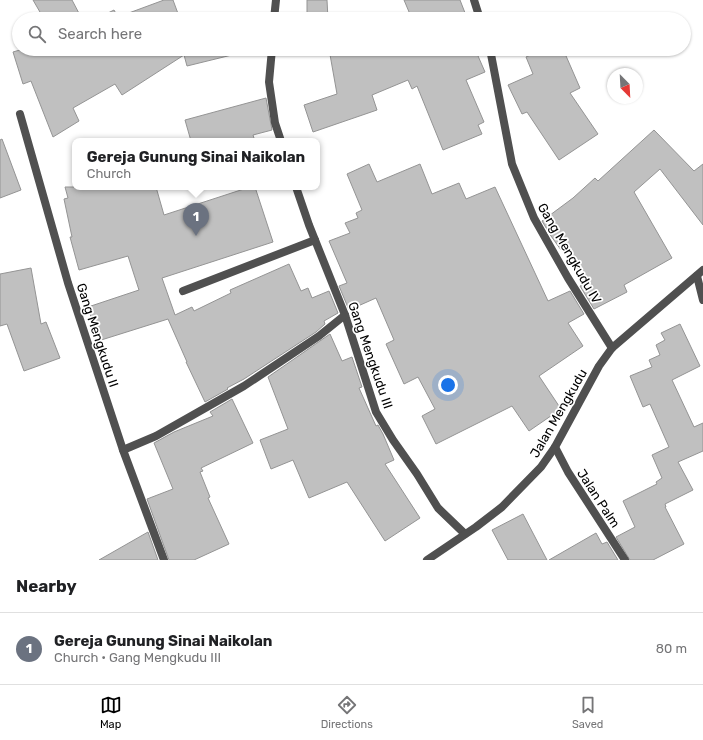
<!DOCTYPE html>
<meta charset="utf-8">
<style>
:root{--surface:#fff;--page:#f2f2f2;--text:#202124;--muted:#757577;--line:#e0e0e0;--accent:#000}
body{margin:0;font-family:Rubik,sans-serif;background:var(--page);color:var(--text)}
.compass{position:absolute;left:607px;top:68px;width:36px;height:36px;border-radius:50%;background:var(--surface);box-shadow:0 1px 3px #0004;rotate:156deg}
.you{position:absolute;left:448px;top:385px;width:14px;height:14px;margin:-10px;border:3px solid #fff;border-radius:50%;background:#1a73e8;box-shadow:0 0 0 6px #1a73e833}
.badge{display:grid;place-items:center;width:26px;height:26px;border-radius:50%;background:var(--accent);color:#fff;font-size:13px;font-weight:700}
.pin{position:absolute;translate:-50% -33px;filter:drop-shadow(0 1px 2px #0008)}
.pin::after{content:'';position:absolute;top:21px;width:14px;height:12px;background:inherit;clip-path:polygon(0 0,100% 0,50% 100%)}
.popup{position:absolute;left:72px;top:138px;width:248px;height:52px;box-sizing:border-box;display:grid;place-content:center;border-radius:8px;background:var(--surface);filter:drop-shadow(0 1px 3px #0005);font-size:13px;white-space:nowrap;color:var(--muted)}
.popup b{font-size:15px;color:var(--text)}
.popup::after{content:'';position:absolute;left:50%;top:100%;margin-left:-8px;border:8px solid transparent;border-top-color:var(--surface)}
.list{margin:0;padding:0;list-style:none}
h2{display:flex;justify-content:space-between;align-items:center;height:52px;margin:0;padding:0 16px;font-size:17px}
h2 small{font-size:13px;font-weight:400;color:var(--muted)}
.list li{display:grid;grid-template-columns:26px 1fr auto;gap:12px;align-items:center;box-sizing:border-box;height:72px;padding:0 16px;border-top:1px solid var(--line)}
.list b{display:block;font-size:15px;white-space:nowrap}
.list p{margin:0;font-size:13px;white-space:nowrap;color:var(--muted)}
.list em{font-size:13px;font-style:normal;color:var(--muted)}
.icon{flex:none;width:22px;height:22px;fill:none;stroke:currentColor;stroke-width:2;stroke-linecap:round;stroke-linejoin:round}
.map{position:relative;flex:none;width:703px;height:560px;overflow:hidden}
.search{position:absolute;background:var(--surface);box-shadow:0 1px 3px #0004;left:12px;right:12px;top:12px;height:44px;display:flex;align-items:center;gap:10px;box-sizing:border-box;padding:0 14px;border-radius:22px;color:var(--muted);font-size:15px}
.sheet{height:124px;background:var(--surface)}
nav{display:flex;justify-content:space-around;align-items:center;box-sizing:border-box;height:56px;border-top:1px solid var(--line);background:var(--surface);font-size:11px;color:var(--muted)}
nav a{display:grid;justify-items:center;gap:2px}
nav .on{color:var(--accent)}
.map>svg:first-child{display:block}
.building{fill:#c0c0c0;stroke:#949494}
.lines{fill:none;stroke-linecap:round;stroke-linejoin:round}
.minor{stroke:#505050;stroke-width:8}
.tertiary{stroke:#505050;stroke-width:8}
.labels{text-anchor:middle;stroke-width:3.5;stroke-linejoin:round;paint-order:stroke}
.street-label{font-size:13px;fill:#000;stroke:#fff}
</style>
<div class="map">
<svg width="703" height="560" viewBox="0 0 703 560">
<rect width="100%" height="100%" fill="#fff"/>
<!-- building -->
<g class="building">
<polygon points="33,0 72,0 82,19 44,19"/>
<polygon points="164,0 173,0 180,19 96,19 114,10 118,17"/>
<polygon points="307,0 327,0 328,19 307,19"/>
<polygon points="404,0 460,0 467,18 464,19 412,19"/>
<polygon points="23,49 243,49 244,52 187,66 184,55 122,95 115,84 73,108 79,121 53,137 31,81 23,84 13,52"/>
<polygon points="329,49 475,49 485,72 466,80 484,122 478,125 482,134 443,150 417,86 412,89 408,80 372,95 377,110 313,132 304,105 337,94"/>
<polygon points="543,49 563,49 580,88 570,93 598,134 559,160 527,112 522,114 508,85 533,74 526,57"/>
<polygon points="266,98 272,130 253,135 255,141 191,141 185,120"/>
<polygon points="654,130 694,171 703,164 703,225 660,169 634,192 672,258 624,285 627,292 594,309 580,286 585,284 566,246 561,250 551,236 542,221 573,198 595,178 598,181"/>
<polygon points="2,139 21,190 0,198 0,140"/>
<polygon points="369,164 377,182 420,164 432,194 459,183 466,199 495,187 548,301 570,291 584,314 568,323 583,346 539,376 561,409 529,431 512,406 436,444 422,416 435,409 418,377 404,384 386,344 394,340 376,298 349,310 339,286 347,283 329,241 350,233 345,223 358,218 356,213 362,210 347,174"/>
<polygon points="65,187 156,187 164,215 250,187 255,187 273,242 162,278 175,315 192,307 194,311 231,293 230,290 289,264 301,291 308,288 312,298 329,291 338,313 324,321 325,324 316,332 244,379 227,388 228,389 205,402 186,362 187,362 168,319 98,341 88,307 139,290 128,256 79,270 70,237 72,237 64,199 68,198"/>
<polygon points="31,268 41,324 46,322 60,358 24,371 7,324 0,326 0,274"/>
<polygon points="680,324 700,366 672,380 694,427 703,423 703,451 678,462 693,490 665,504 666,507 665,507 684,544 653,560 630,560 616,537 635,527 623,501 657,484 656,482 662,478 652,455 669,447 650,404 643,407 630,376 652,367 649,360 660,355 656,345 665,340 661,333"/>
<polygon points="330,334 342,361 352,357 362,387 359,388 376,426 378,425 383,434 394,460 385,464 420,518 385,541 347,482 309,498 293,460 271,469 260,440 288,429 268,377"/>
<polygon points="232,399 253,443 201,468 203,471 200,472 210,497 208,498 229,544 194,560 169,560 147,499 173,489 154,443 174,432 213,416 210,412"/>
<polygon points="523,514 547,560 508,560 492,530"/>
<polygon points="148,532 158,560 99,560"/>
<polygon points="596,533 602,544 607,542 618,560 549,560"/>
</g>
<g class="lines">
<!-- minor -->
<g class="minor">
<polyline points="474,0 480,19"/>
<polyline points="274,19 276,0"/>
<polyline points="272,49 269,82 275,123 281,141"/>
<polyline points="490,49 512,164 534,218 568,278 612,348"/>
<polyline points="20,114 68,283 123,450 164,560"/>
<polyline points="296,187 309,225 345,315 376,412 393,440 417,474 438,508 465,534"/>
<polyline points="697,276 703,300"/>
<polyline points="183,291 315,240"/>
<polyline points="555,447 568,472 625,560"/>
<polyline points="123,450 156,436 244,386 319,336 345,315"/>
</g>
<!-- tertiary -->
<polyline class="tertiary" points="427,560 476,527 502,507 541,467 555,447 599,366 612,348 703,270"/>
</g>
<g class="labels">
<!-- street labels -->
<g class="street-label">
<text transform="translate(570 253) rotate(60)" y="5">Gang Mengkudu IV</text>
<text transform="translate(98 335) rotate(72)" y="5">Gang Mengkudu II</text>
<text transform="translate(371 355) rotate(71)" y="5">Gang Mengkudu III</text>
<text transform="translate(558 413) rotate(-60)" y="5">Jalan Mengkudu</text>
<text transform="translate(599 498) rotate(57)" y="5">Jalan Palm</text>
</g>
</g>
</svg>
<svg class="compass" viewBox="-18 -18 36 36"><path d="M0-13l5 13h-10z" fill="#e53935"/><path d="M0 13l5-13h-10z" fill="#757577"/></svg>
<div class="you"></div>
<div class="pin badge" style="left:196px;top:236px;background:#6b7280">1</div>
<div class="popup"><b>Gereja Gunung Sinai Naikolan</b>Church</div>
<div class="search"><svg class="icon" aria-label="search" viewBox="0 0 24 24"><circle cx="10" cy="10" r="6"/><path d="M15 15l6 6"/></svg>Search here</div>
</div>
<section class="sheet">
<h2>Nearby<small></small></h2>
<ul class="list">
<li><span class="badge" style="background:#6b7280">1</span><div><b>Gereja Gunung Sinai Naikolan</b><p>Church · Gang Mengkudu III</p></div><em>80 m</em></li>
</ul>
</section>
<nav>
<a class="on"><svg class="icon" aria-label="map" viewBox="0 0 24 24"><path d="M3 6l6-2 6 2 6-2v14l-6 2-6-2-6 2zM9 4v14M15 6v14"/></svg>Map</a>
<a><svg class="icon" aria-label="directions" viewBox="0 0 24 24"><path d="M12 3l9 9-9 9-9-9zM9 14v-3h6M13 9l2 2-2 2"/></svg>Directions</a>
<a><svg class="icon" aria-label="saved" viewBox="0 0 24 24"><path d="M7 4h10v16l-5-4-5 4z"/></svg>Saved</a>
</nav>
